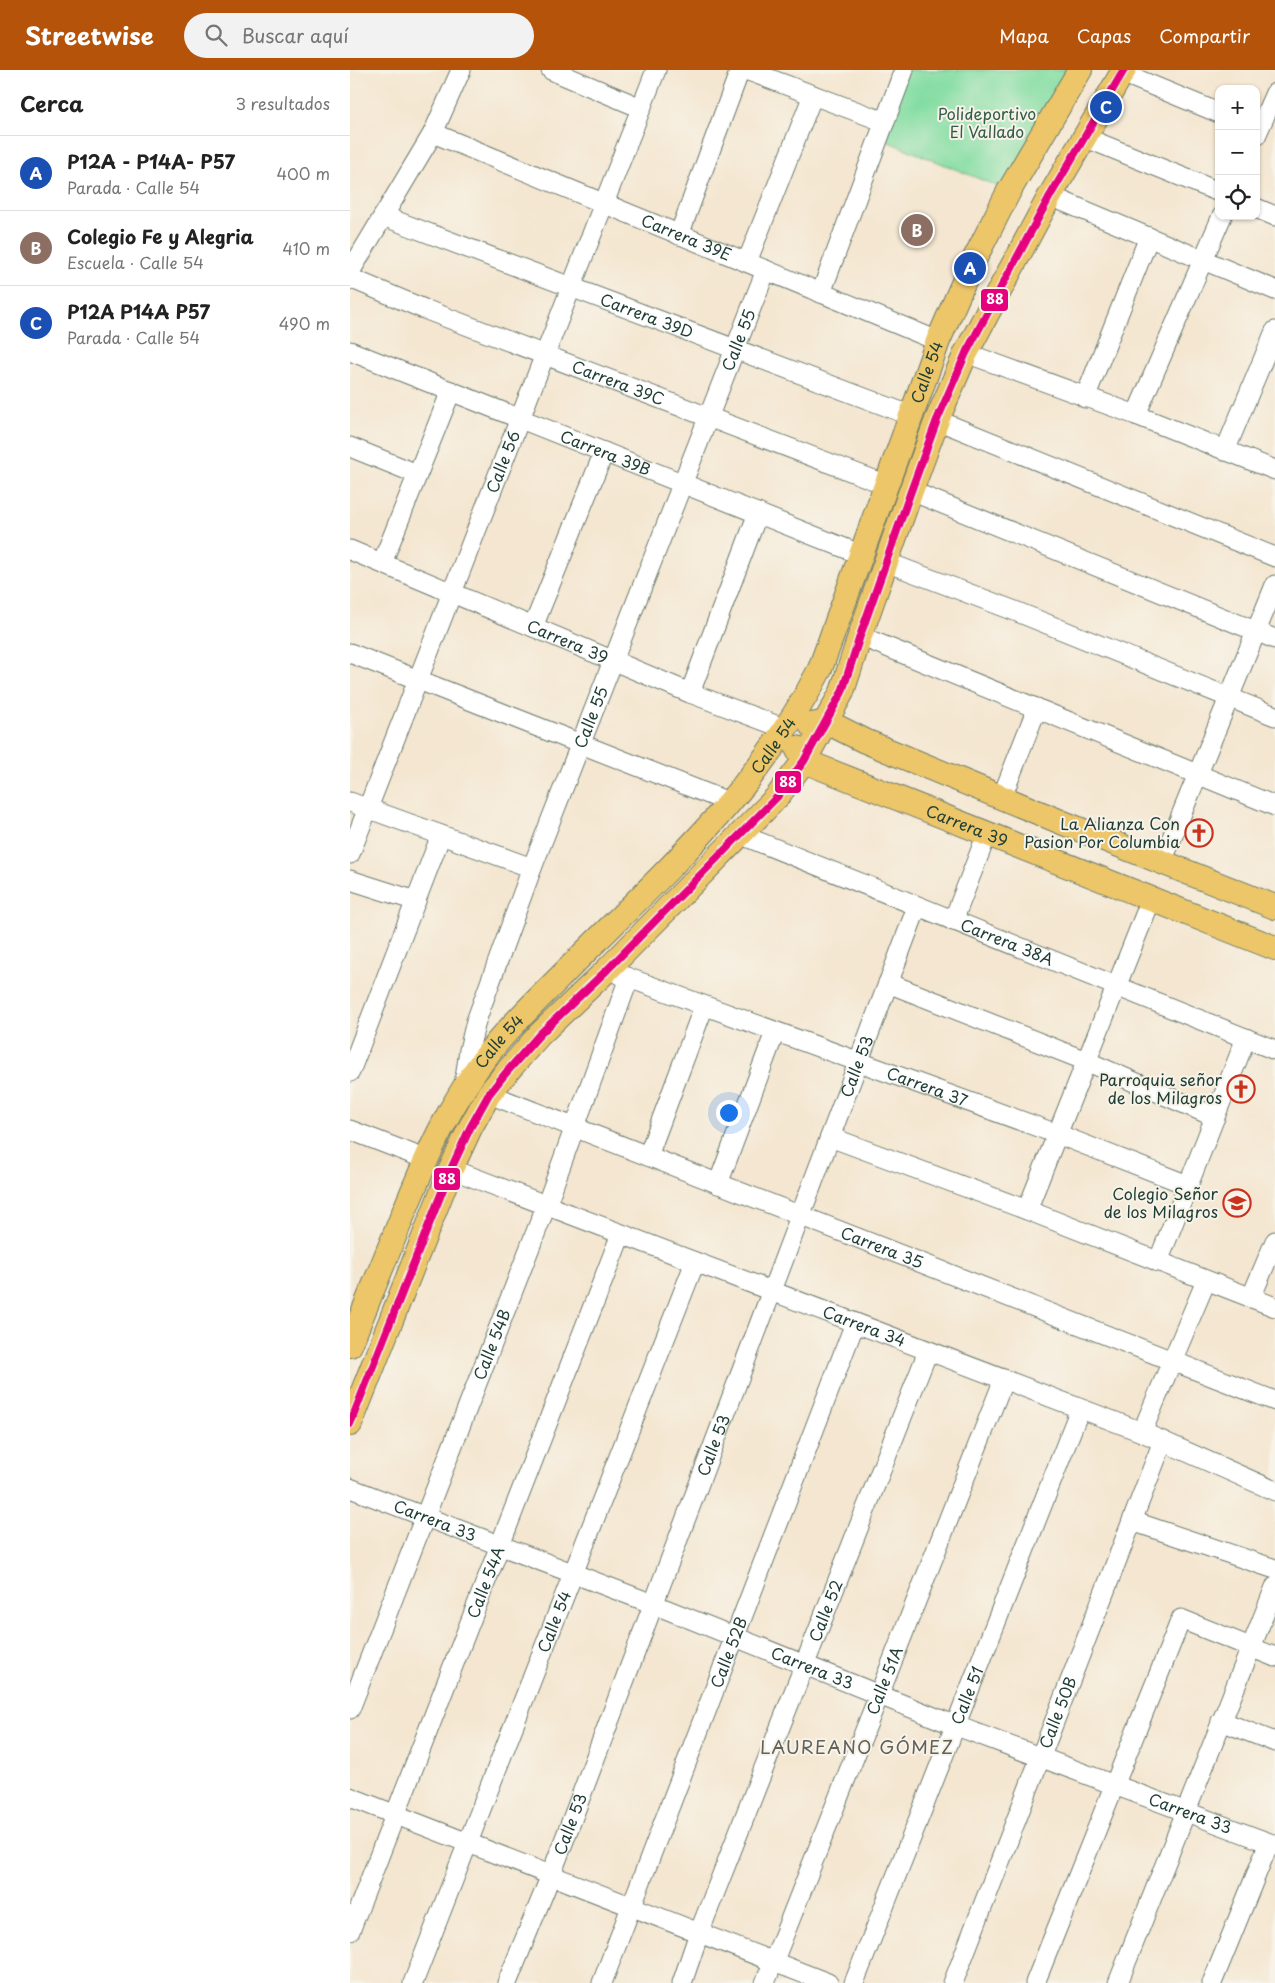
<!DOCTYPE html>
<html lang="es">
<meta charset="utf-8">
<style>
:root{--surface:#fff;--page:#f2f2f2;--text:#222;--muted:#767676;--line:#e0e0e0;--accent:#b45309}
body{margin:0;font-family:"Playpen Sans",sans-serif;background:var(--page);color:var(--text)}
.controls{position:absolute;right:15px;top:15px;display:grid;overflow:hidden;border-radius:10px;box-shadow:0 1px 4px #0004}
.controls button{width:45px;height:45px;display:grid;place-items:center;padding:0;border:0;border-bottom:1px solid var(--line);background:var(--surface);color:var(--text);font:25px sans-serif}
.you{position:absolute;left:378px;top:1042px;width:18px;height:18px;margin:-12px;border:4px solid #fff;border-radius:50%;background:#1a73e8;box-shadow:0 0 0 8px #1a73e833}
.badge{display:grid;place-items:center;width:32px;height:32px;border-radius:50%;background:var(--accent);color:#fff;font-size:16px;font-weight:700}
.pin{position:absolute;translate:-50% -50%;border:2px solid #fff;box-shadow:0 1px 5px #0006}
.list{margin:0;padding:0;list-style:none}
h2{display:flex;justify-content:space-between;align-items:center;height:65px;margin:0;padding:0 20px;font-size:21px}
h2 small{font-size:16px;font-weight:400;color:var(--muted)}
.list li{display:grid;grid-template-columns:32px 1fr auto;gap:15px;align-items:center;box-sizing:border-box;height:75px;padding:0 20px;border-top:1px solid var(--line)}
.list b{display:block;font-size:19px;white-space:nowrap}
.list p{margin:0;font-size:16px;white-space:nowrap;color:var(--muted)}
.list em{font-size:16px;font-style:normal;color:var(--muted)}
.icon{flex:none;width:28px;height:28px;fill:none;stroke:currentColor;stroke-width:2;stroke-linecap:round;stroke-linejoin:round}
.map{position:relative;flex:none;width:925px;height:1913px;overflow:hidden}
header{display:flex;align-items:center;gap:30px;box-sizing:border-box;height:70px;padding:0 25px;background:var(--accent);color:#fff}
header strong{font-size:24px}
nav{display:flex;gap:28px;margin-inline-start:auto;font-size:18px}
.search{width:350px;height:45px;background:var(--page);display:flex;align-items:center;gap:12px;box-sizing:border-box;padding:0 18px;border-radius:28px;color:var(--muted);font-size:19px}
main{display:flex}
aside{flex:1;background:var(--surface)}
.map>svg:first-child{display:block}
.green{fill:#83dda2;stroke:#518d6b}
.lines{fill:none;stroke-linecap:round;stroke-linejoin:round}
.minor-casing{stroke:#6a786b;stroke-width:21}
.major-casing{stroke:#6a786b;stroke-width:26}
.minor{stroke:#fff;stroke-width:19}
.major{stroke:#ecc669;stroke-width:24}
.bus-1-casing{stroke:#f7f3e8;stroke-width:11}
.bus-1{stroke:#e5007d;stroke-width:8}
.labels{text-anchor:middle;stroke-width:4;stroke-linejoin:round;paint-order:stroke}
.park-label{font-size:16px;fill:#335d4a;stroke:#f7f3e8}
.street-label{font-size:16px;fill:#1f3d34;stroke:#f7f3e8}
.poi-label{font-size:16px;fill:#1f3d34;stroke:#f7f3e8;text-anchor:end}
.neighbourhood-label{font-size:18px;letter-spacing:1px;fill:#616059;stroke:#f7f3e8}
.line-badge{stroke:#f7f3e8;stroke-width:2}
.badge-label{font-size:14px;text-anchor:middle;font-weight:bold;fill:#fff}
</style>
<header>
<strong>Streetwise</strong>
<div class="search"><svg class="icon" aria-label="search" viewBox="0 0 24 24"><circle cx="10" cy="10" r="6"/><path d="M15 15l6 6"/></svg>Buscar aquí</div>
<nav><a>Mapa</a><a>Capas</a><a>Compartir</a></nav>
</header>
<main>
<aside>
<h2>Cerca<small>3 resultados</small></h2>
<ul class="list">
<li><span class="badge" style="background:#1a4fb4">A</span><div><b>P12A - P14A- P57</b><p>Parada · Calle 54</p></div><em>400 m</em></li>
<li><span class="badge" style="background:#8d6e63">B</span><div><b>Colegio Fe y Alegria</b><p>Escuela · Calle 54</p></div><em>410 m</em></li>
<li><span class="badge" style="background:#1a4fb4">C</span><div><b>P12A P14A P57</b><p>Parada · Calle 54</p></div><em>490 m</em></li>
</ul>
</aside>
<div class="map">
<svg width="925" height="1913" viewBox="0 0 925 1913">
<rect width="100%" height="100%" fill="#f7f3e8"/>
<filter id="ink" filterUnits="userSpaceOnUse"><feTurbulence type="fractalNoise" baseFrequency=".02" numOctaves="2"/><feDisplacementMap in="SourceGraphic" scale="10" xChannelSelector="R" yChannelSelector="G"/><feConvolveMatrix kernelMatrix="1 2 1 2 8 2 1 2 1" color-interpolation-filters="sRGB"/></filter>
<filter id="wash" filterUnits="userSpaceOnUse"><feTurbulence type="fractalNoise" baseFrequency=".0096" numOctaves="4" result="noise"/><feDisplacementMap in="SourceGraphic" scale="20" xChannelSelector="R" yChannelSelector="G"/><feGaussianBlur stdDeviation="1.12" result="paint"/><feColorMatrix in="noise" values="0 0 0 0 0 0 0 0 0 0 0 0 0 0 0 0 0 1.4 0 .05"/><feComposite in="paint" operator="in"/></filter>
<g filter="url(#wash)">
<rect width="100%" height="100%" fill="#f4e6d0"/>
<!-- green -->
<polygon class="green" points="554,0 730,0 659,121 529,68"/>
</g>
<g filter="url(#ink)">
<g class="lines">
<!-- minor casing -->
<g class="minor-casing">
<g id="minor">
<polyline points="201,0 291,38"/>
<polyline points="396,0 535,52"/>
<polyline points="772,3 869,43"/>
<path id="s1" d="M83,63L588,271"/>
<polyline points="906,66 925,23"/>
<polyline points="734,67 869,122"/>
<polyline points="700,126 925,220"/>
<polyline points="906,138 925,146"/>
<path id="s2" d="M33,146L562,346"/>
<polyline points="329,165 390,0"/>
<polyline points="397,192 463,25"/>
<polyline points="0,202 83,63 111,0"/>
<path id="s3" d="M0,208L74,239L537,415"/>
<polyline points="471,223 554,0"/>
<path id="s4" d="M0,281L512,485"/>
<polyline points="616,283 786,345 925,400"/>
<polyline points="735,328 799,167"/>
<polyline points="786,345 872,146"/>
<polyline points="587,350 925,487"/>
<polyline points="0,377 67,404"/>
<polyline points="875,381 925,261"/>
<polyline points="561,421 925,569"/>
<path id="s5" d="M0,480L340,623L436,659"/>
<polyline points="536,492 665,541 925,646"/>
<polyline points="32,493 101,321"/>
<polyline points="183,557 254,382"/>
<polyline points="510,566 925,736"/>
<polyline points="0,583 381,733"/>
<polyline points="340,623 408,443"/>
<polyline points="652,727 687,638"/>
<polyline points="0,732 182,798"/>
<path id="s6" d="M389,764L925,980"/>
<path id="s7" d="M0,784L306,0"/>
<polyline points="812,792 925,515"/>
<polyline points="0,810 66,831"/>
<polyline points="603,851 637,764"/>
<path id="s8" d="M268,904L707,1064L838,1115"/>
<polyline points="538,913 736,991 865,1047"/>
<polyline points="0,1002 91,765"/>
<path id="s9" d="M114,1016L119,980L126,951L182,798L416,200"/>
<path id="s10" d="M139,1024L925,1331"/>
<polyline points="0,1060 75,1089"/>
<polyline points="480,1067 677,1140 925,1237"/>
<polyline points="298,1086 354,936"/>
<path id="s11" d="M101,1099L792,1362L925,1421"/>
<polyline points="368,1114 425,962"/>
<polyline points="677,1140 802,827"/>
<polyline points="808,1192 896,968"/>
<polyline points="901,1228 925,1171"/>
<polyline points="792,1362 856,1211"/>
<path id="s12" d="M0,1418L303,1534L604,1655L925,1775"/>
<polyline points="782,1451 925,1499"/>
<path id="s13" d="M0,1639L196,1136L279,908"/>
<polyline points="871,1651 925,1672"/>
<polyline points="0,1727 478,1913"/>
<path id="s14" d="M0,1861L271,1164"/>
<path id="s15" d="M63,1913L345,1192"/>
<path id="s16" d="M157,1913L201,1805L567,837"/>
<path id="s17" d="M252,1913L505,1253"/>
<path id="s18" d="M332,1913L349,1863L578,1281"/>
<path id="s19" d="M415,1913L654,1309"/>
<path id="s20" d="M504,1913L730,1339"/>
<path id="s21" d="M603,1913L813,1371"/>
<polyline points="685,1913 831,1549 925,1587"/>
<polyline points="768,1913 925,1517"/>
<polyline points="862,1913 919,1773"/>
</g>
</g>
<!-- major casing -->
<g class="major-casing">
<g id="major">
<polyline points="461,655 477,652 515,671 716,754 925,837"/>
<path id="s22" d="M447,678L454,691L925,878"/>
<path id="s23" d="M0,1275C17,1232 35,1190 52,1147C77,1086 99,1033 140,981C166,949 198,920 227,890C318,799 411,716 470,599L588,271L620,198L659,121L730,0"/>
<polyline points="0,1354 101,1099 120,1058 139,1024 155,1004 190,964 257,900 427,727 454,691 492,622 510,566 561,421 587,350 616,283 700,126 774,0"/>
</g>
</g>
<!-- minor -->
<use href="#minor" class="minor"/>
<!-- major -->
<use href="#major" class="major"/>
<!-- bus-1 casing -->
<g class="bus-1-casing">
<polyline id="bus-1" points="0,1354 101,1099 120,1058 139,1024 155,1004 190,964 257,900 427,727 454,691 492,622 510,566 561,421 587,350 616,283 700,126 774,0"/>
</g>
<!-- bus-1 -->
<use href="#bus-1" class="bus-1"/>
</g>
</g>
<!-- icons -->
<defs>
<g id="church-ring" transform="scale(1.4375)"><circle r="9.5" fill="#f7f3e8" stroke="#c8321e" stroke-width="1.5"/><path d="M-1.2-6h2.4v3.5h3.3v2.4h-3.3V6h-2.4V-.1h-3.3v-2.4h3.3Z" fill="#c8321e"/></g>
<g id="school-ring" transform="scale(1.4375)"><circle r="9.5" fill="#f7f3e8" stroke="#c8321e" stroke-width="1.5"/><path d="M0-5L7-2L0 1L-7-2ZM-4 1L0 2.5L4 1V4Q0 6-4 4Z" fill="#c8321e"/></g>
</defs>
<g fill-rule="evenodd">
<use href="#church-ring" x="849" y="763"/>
<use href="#church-ring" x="891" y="1019"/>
<use href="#school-ring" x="887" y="1133"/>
</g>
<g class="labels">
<!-- park labels -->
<g class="park-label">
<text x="637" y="50">Polideportivo<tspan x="637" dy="18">El Vallado</tspan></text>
</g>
<!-- street labels -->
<g class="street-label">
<text dy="6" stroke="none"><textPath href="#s1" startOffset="274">Carrera 39E</textPath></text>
<text dy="6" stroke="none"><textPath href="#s2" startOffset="282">Carrera 39D</textPath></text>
<text dy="6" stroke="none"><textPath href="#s9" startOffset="796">Calle 55</textPath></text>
<text dy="6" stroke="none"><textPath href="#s23" startOffset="1149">Calle 54</textPath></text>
<text dy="6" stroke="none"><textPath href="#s3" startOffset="288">Carrera 39C</textPath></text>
<text dy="6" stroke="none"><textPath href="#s4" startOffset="275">Carrera 39B</textPath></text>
<text dy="6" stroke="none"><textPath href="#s7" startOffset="421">Calle 56</textPath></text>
<text dy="6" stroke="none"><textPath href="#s5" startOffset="236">Carrera 39</textPath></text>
<text dy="6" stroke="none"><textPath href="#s9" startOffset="391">Calle 55</textPath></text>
<text dy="6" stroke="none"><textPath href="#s23" startOffset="744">Calle 54</textPath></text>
<text dy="6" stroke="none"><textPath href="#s22" startOffset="190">Carrera 39</textPath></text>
<text dy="6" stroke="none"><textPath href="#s6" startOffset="289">Carrera 38A</textPath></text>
<text dy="6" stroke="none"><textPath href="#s23" startOffset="340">Calle 54</textPath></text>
<text dy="6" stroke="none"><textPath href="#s16" startOffset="981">Calle 53</textPath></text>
<text dy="6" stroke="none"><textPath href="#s8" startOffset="329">Carrera 37</textPath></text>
<text dy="6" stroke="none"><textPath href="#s10" startOffset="422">Carrera 35</textPath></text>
<text dy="6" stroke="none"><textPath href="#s11" startOffset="442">Carrera 34</textPath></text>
<text dy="6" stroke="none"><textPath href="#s13" startOffset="391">Calle 54B</textPath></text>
<text dy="6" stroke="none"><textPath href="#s16" startOffset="576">Calle 53</textPath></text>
<text dy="6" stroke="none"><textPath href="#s12" startOffset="91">Carrera 33</textPath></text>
<text dy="6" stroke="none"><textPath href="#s14" startOffset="374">Calle 54A</textPath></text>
<text dy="6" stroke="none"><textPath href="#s18" startOffset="399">Calle 52</textPath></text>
<text dy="6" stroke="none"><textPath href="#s15" startOffset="388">Calle 54</textPath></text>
<text dy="6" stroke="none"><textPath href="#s17" startOffset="354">Calle 52B</textPath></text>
<text dy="6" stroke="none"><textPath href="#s12" startOffset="496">Carrera 33</textPath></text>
<text dy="6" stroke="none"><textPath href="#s19" startOffset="325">Calle 51A</textPath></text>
<text dy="6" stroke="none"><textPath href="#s20" startOffset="309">Calle 51</textPath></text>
<text dy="6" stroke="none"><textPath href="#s21" startOffset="290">Calle 50B</textPath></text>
<text dy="6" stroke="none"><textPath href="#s12" startOffset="901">Carrera 33</textPath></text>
<text dy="6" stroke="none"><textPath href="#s16" startOffset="171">Calle 53</textPath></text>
</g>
<!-- poi labels -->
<g class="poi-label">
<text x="830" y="760">La Alianza Con<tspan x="830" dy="18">Pasion Por Columbia</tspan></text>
<text x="872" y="1016">Parroquia señor<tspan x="872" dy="18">de los Milagros</tspan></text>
<text x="868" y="1130">Colegio Señor<tspan x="868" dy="18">de los Milagros</tspan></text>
</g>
<!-- neighbourhood labels -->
<g class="neighbourhood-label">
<text x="507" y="1684">LAUREANO GÓMEZ</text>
</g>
</g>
<g class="line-badge">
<rect x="630" y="218" width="29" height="24" rx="5" fill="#e5007d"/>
<rect x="424" y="700" width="28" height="24" rx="5" fill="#e5007d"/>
<rect x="83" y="1097" width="28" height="24" rx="5" fill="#e5007d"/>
</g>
<g class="badge-label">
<text x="645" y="234">88</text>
<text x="438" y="717">88</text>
<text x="97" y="1114">88</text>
</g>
</svg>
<div class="controls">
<button>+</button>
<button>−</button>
<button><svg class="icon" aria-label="locate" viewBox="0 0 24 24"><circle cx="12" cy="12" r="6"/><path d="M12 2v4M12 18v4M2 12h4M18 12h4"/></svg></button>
</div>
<div class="you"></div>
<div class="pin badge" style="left:620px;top:198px;background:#1a4fb4">A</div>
<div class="pin badge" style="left:567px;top:160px;background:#8d6e63">B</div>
<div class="pin badge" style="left:756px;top:37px;background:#1a4fb4">C</div>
</div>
</main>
